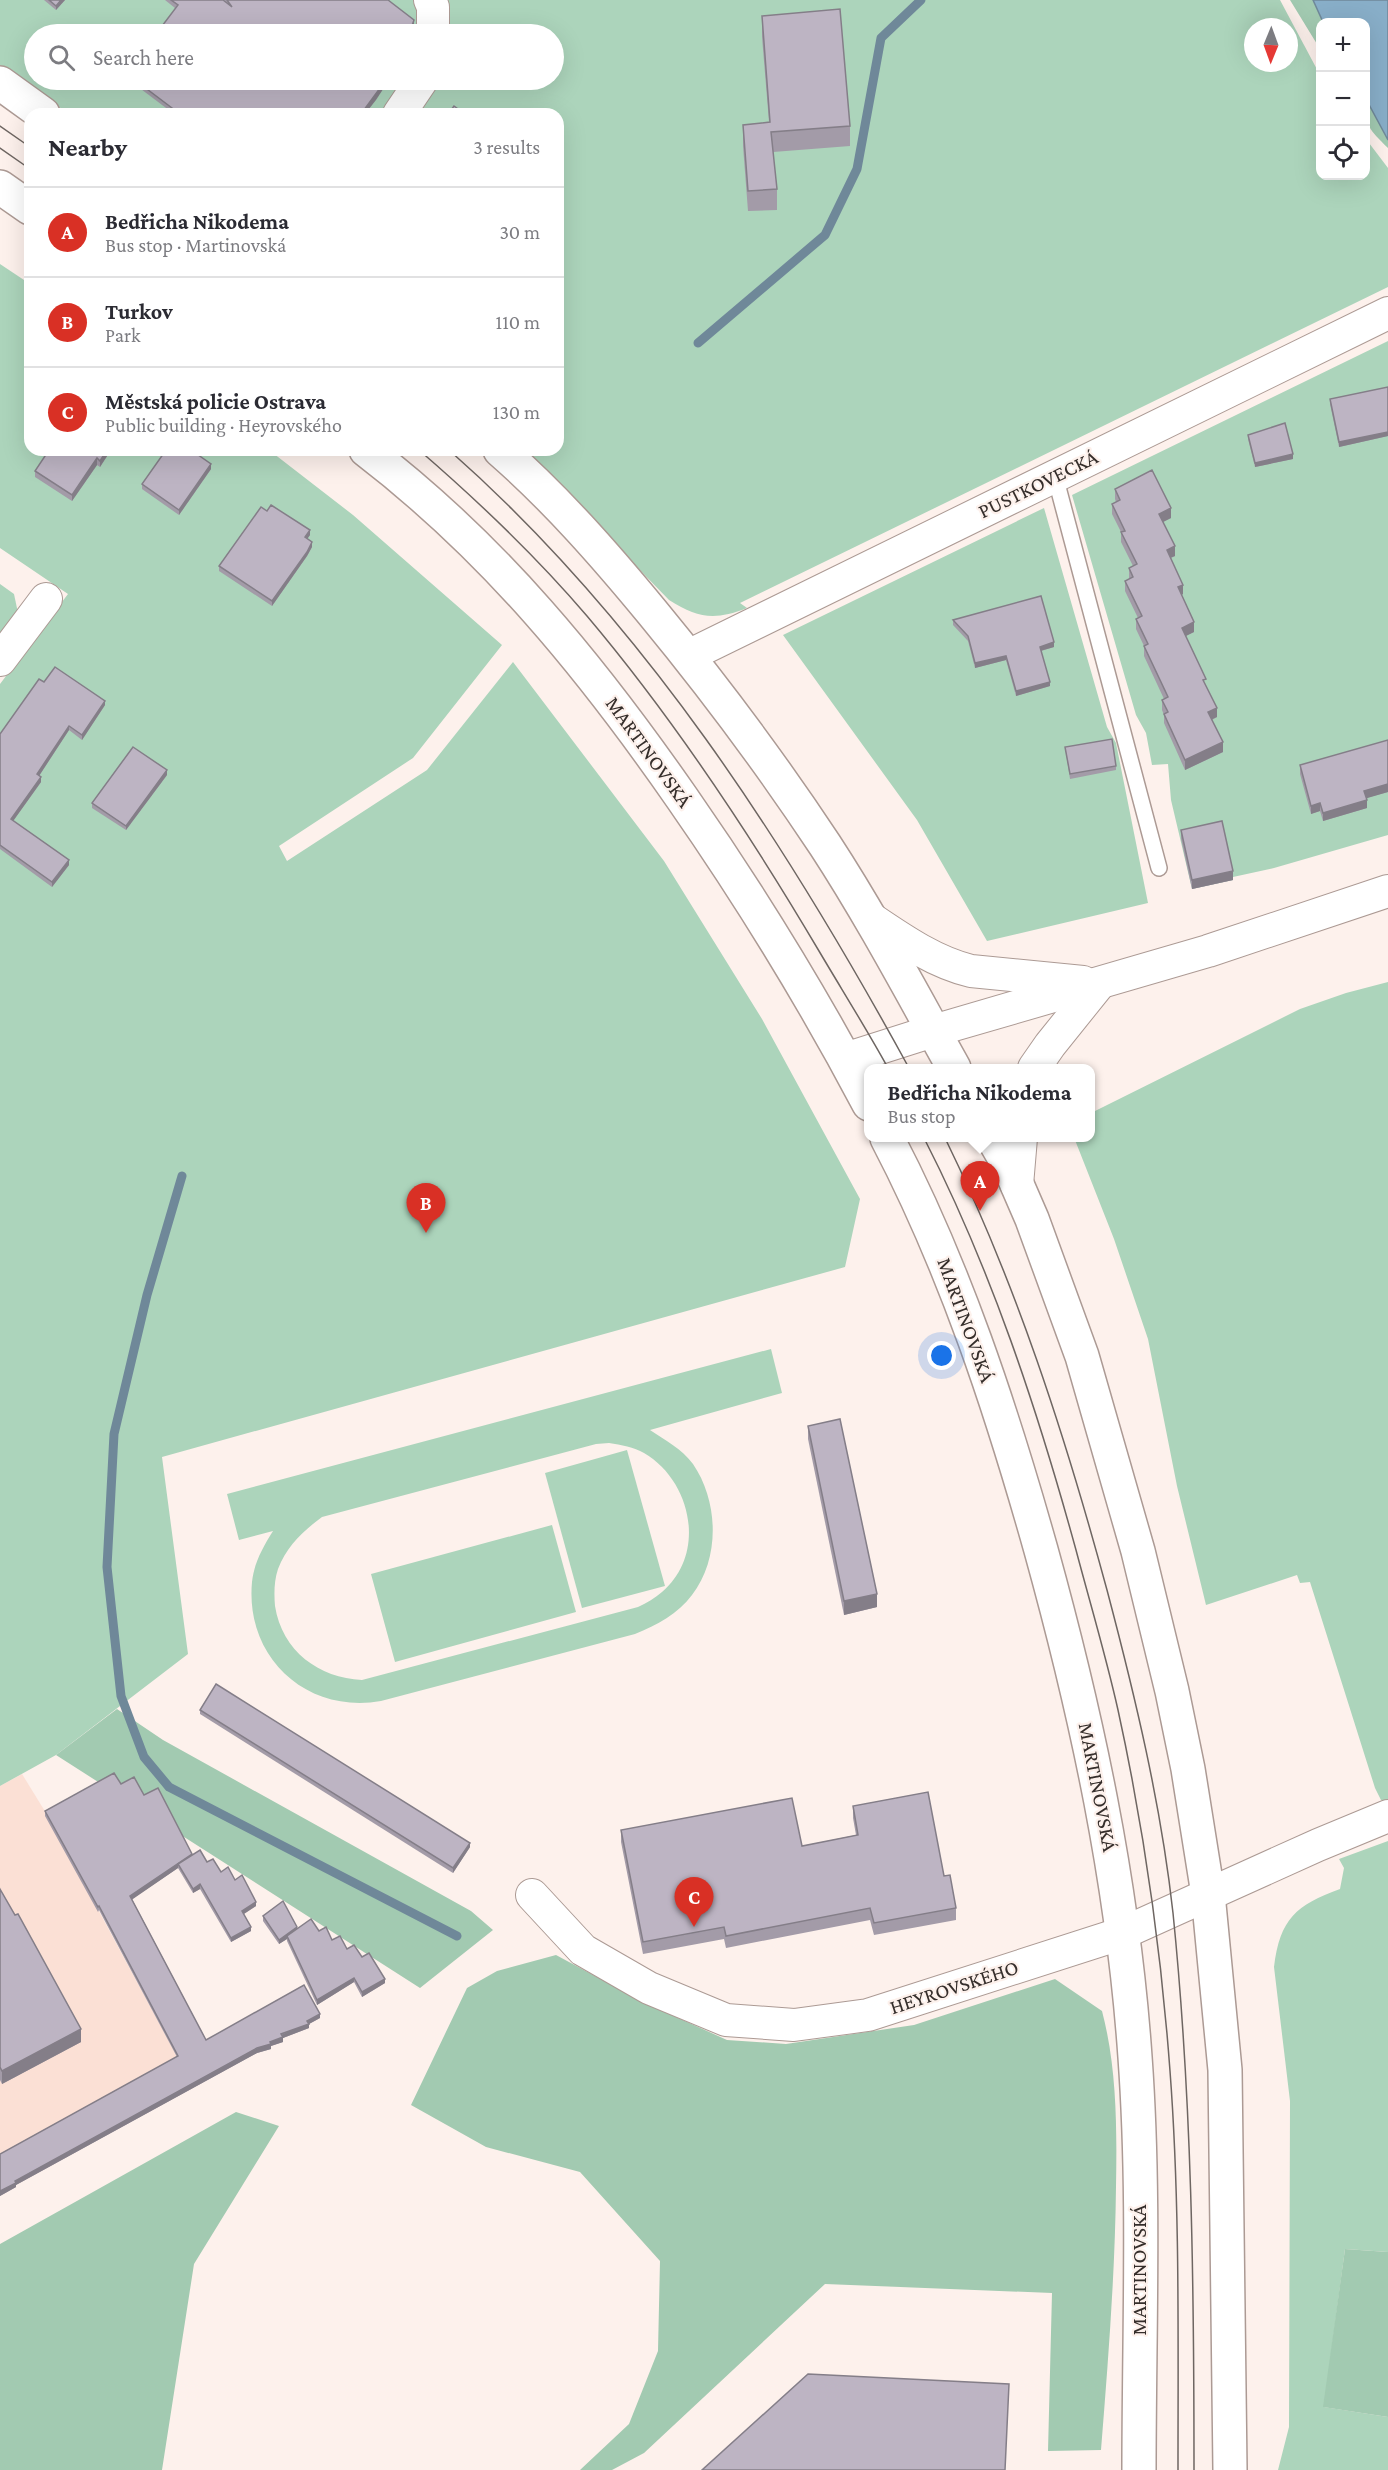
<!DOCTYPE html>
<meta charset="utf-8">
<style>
:root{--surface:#fff;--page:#f2f2f3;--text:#2b2b33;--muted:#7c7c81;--line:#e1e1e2;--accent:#d93025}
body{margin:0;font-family:"Crimson Pro",serif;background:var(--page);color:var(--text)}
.controls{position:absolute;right:18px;top:18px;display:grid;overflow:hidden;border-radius:12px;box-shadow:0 6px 24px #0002}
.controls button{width:54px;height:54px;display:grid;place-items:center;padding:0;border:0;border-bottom:2px solid var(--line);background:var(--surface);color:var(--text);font:30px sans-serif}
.compass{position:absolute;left:1244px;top:18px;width:54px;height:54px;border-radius:50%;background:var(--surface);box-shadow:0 6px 24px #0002;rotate:181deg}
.you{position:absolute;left:942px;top:1356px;width:21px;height:21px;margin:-15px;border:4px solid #fff;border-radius:50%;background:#1a73e8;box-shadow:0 0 0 9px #1a73e833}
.badge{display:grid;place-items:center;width:39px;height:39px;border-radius:50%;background:var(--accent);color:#fff;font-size:20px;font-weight:700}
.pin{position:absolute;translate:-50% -50px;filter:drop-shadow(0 2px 3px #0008)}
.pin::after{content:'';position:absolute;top:32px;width:21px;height:18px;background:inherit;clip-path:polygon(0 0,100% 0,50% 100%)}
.popup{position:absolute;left:864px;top:1064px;width:231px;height:78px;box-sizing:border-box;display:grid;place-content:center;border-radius:12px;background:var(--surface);filter:drop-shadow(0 2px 4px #0005);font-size:20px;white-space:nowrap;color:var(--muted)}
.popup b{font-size:22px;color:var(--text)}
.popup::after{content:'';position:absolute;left:50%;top:100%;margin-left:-12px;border:12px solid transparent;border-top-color:var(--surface)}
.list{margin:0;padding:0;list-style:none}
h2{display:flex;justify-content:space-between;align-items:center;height:78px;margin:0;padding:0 24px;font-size:26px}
h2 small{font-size:20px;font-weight:400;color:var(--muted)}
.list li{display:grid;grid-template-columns:39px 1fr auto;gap:18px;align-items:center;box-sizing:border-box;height:90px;padding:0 24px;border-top:2px solid var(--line)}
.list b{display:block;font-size:22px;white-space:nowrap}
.list p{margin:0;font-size:20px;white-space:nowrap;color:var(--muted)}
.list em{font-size:20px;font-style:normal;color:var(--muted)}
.icon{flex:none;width:33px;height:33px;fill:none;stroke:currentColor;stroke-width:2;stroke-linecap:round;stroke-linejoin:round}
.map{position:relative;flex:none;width:1388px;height:2470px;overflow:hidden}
.search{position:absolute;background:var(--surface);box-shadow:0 6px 24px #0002;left:24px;top:24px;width:540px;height:66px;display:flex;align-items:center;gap:15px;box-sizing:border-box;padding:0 21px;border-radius:33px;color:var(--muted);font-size:22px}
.panel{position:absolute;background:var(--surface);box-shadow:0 6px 24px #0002;left:24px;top:108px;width:540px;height:348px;border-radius:18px}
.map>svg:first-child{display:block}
.built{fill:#fbe0d5}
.green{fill:#acd4bb;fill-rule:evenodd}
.forest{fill:#a2cab1}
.water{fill:#88aec8;stroke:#6f8899;stroke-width:1.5}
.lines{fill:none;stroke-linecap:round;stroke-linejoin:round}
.stream{stroke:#6f8899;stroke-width:9}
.service-casing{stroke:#ac9a94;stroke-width:18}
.minor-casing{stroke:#ac9a94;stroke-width:34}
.tertiary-casing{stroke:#ac9a94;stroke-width:36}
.service{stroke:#fff;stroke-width:15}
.minor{stroke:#fff;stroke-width:32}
.tertiary{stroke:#fff;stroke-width:33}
.tram{stroke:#6e6662;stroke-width:1.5}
.wall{fill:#a39ba8}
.shaded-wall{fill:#847e88}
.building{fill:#bdb4c3;stroke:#847e88;stroke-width:1.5}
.labels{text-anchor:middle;stroke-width:4.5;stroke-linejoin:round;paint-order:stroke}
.street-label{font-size:21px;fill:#352e2b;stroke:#fdf1ec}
</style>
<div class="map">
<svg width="1388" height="2470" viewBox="0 0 1388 2470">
<rect width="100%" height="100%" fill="#fdf1ec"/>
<!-- built -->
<polygon class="built" points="22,1774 46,1813 179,2060 0,2158 0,1786"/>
<!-- green -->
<g class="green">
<path d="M0,0H1280L1320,75V176H1366V139L1388,168V287L740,603L747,608C714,621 698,618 669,600L523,450H558V114H69L0,65ZM1253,27H1289V63H1253ZM34,34H554V80H34Z"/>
<polygon points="0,264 30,284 30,450 269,450 353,515 502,645 413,758 279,846 287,861 427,770 513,662 664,861 762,1019 860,1199 845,1267 162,1457 188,1654 56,1755 0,1786 0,684 68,594 0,548"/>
<polygon points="1388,341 1388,835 1274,868 1233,877 1233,880 1192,889 1171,800 1168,764 1152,765 1146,733 1136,715 1072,495"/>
<polygon points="1044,508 1107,727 1116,743 1148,903 987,941 917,820 783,635"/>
<polygon points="0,584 14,594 18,613 0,637"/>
<polygon points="1388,982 1388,1802 1381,1800 1375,1788 1310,1582 1300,1583 1297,1575 1206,1605 1177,1486 1148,1339 1114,1239 1075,1140 1072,1138 1091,1138 1091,1113 1300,1009 1346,993"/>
<path d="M771,1349L782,1393L650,1430C665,1440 682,1449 693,1464C719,1502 720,1559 692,1595C678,1614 657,1625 635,1634L381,1701C307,1714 245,1658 252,1582C254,1563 263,1547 273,1531L239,1540L227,1494ZM609,1443C621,1445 634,1447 644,1453C692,1481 707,1554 662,1592C655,1598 647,1603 638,1607L362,1680C319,1678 282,1651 275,1606C274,1594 274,1581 278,1569C287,1546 303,1531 322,1517L596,1444Z"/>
<polygon points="627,1450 665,1586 582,1608 545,1473"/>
<polygon points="552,1525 576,1612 395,1662 371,1574"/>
<path d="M1388,1841V2252L1345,2249L1324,2407L1388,2417V2470H1278L1289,2427L1290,2101L1274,1967C1280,1919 1296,1905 1340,1889L1344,1868L1339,1859Z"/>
</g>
<!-- forest -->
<g class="forest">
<polygon points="1290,0 1313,0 1323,22 1320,22 1320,49"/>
<path d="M1366,99L1388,140V148C1369,129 1365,127 1366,99Z"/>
<polygon points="117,1709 163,1740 471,1911 493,1930 420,1988 56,1755"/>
<path d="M556,1955L645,2003L727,2040L786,2044L914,2025L1055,1979L1102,2011C1117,2068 1117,2128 1116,2187C1115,2275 1108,2362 1101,2450L1048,2451L1052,2293L825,2284L644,2453L612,2470H580L629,2424L658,2351L660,2261L580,2172L486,2147L411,2105L467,1988L497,1971Z"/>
<polygon points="236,2112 279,2126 194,2264 162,2470 0,2470 0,2244"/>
<polygon points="1345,2249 1388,2252 1388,2417 1323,2407"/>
</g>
<!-- water -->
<polygon class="water" points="1313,0 1388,0 1388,140 1366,99 1366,22 1323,22"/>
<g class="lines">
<!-- stream -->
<g class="stream">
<polyline points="698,343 825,235 857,169 881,38 921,0"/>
<polyline points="182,1176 147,1295 114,1434 107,1567 121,1696 144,1757 169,1787 457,1936"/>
</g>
<!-- service casing -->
<g class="service-casing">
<polyline id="service" points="1055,476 1159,868"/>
</g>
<!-- minor casing -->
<g class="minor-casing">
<g id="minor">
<polyline points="430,0 433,7 433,34"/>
<polyline points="399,114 422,80"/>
<polyline points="688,656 1388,313"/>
<polyline points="0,660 46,599"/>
<path d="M870,918C901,939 934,962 971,971L1083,982"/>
<polyline points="845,1059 933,1031 1208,951 1388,891"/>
<polyline points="1034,1068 1050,1045 1099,984"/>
<polyline points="1017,1185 1021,1138"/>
<polyline points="532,1895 583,1950 649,1988 726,2020 794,2025 868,2015 1123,1933 1318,1845 1388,1816"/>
</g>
</g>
<!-- tertiary casing -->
<g class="tertiary-casing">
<g id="tertiary">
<polyline points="0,83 43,114"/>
<polyline points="0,187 30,208"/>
<path d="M366,450C494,548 591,667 682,798C751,897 813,998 869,1104"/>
<path d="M500,450C556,499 605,555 652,612C713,686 772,765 825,845C872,917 912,993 954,1068"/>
<path d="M887,1138C955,1268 1001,1408 1041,1550C1087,1716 1123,1884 1135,2057C1145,2194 1139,2333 1139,2470"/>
<polyline points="993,1138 1009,1166 1032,1219 1082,1356 1138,1551 1172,1691 1188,1769 1208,1894 1225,2070 1230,2470"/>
</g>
</g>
<!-- service -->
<use href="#service" class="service"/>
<!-- minor -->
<use href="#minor" class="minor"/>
<!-- tertiary -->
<use href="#tertiary" class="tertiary"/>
<!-- tram -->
<g class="tram">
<polyline points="0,126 30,147"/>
<polyline points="0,148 30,169"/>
<path d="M419,450C478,501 536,556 587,616C674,719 750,834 819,951C842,990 866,1028 888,1068"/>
<path d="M449,450C643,621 786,843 909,1068"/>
<path d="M924,1138C991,1269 1037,1408 1076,1550C1090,1603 1106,1656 1118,1710C1144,1829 1161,1949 1170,2071C1180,2203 1178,2337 1178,2470"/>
<path d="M945,1138C1016,1283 1065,1435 1107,1590C1135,1696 1161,1804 1173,1913C1192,2100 1194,2283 1194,2470"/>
</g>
</g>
<!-- wall -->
<g class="wall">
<polygon points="44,0 65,0 56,10"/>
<polygon points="165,0 223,0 225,2 224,0 388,0 414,24 175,8"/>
<polygon points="762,16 850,126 850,146 773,152 777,189 777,210 748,211 743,146 743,125 769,122 762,37"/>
<polygon points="129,80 389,80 365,114 174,114"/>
<polygon points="1388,387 1388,436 1339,447 1330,404 1330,399"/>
<polygon points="1248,435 1293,459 1255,467 1248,439"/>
<polygon points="111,450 100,467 97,465 72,501 35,477 35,471"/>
<polygon points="211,469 179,515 142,489 142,484"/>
<polygon points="1115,489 1171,518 1163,522 1175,556 1171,558 1183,594 1181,595 1194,632 1185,636 1206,686 1217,717 1212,720 1223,752 1185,770 1164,723 1164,715 1162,710 1162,700 1164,699 1144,656 1144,646 1136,629 1136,619 1138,618 1125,591 1125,581 1129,579 1129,568 1133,566 1121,542 1121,532 1112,514 1112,504 1116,502 1115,499"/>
<polygon points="267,511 310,535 307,539 312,547 307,556 272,606 219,571 219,566"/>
<polygon points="953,620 1054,647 1041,651 1050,686 1016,696 1006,660 975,668 968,641 953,625"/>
<polygon points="44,682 105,705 82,740 69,730 39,776 41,782 13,821 69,865 52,887 0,849 0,734"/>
<polygon points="1065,747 1116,766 1116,770 1070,779"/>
<polygon points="1300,765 1388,792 1366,798 1367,808 1323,821 1320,811 1311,814 1300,774"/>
<polygon points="167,775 126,830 92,808 92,803"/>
<polygon points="1181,830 1233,880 1192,889 1181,839"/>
<polygon points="808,1426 877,1607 844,1615 808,1439"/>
<polygon points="200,1710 470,1847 453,1873 200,1714"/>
<polygon points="121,1784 144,1795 192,1855 207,1862 221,1872 235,1880 256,1906 244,1914 251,1931 231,1942 200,1889 193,1893 178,1868 132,1899 206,2040 320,2018 309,2024 309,2028 283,2038 283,2042 271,2046 271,2049 257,2053 16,2185 16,2187 0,2196 0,2154 177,2057 99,1910 98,1912 45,1816 45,1811"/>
<polygon points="853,1806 944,1876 956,1908 956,1920 874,1935 870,1920 726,1948 724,1939 643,1954 621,1842 621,1830 802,1846 856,1835 853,1818"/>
<polygon points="0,1889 81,2042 2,2084 0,2080"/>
<polygon points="263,1916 297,1929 319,1931 347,1949 362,1957 385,1983 362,1997 354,1982 317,2005 287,1941 287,1939 279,1944 263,1921"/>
</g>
<!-- shaded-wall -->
<g class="shaded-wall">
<polygon points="61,0 65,0 56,10 56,6"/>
<polygon points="414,20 414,24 411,34 409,34"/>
<polygon points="386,80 389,80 376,100 365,114 361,114"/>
<polygon points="1388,432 1388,436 1339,447 1339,442"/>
<polygon points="107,450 111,450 100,467 100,461"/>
<polygon points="1293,454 1293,459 1255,467 1255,463"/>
<polygon points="97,458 97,465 72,501 72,495"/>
<polygon points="211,464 211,469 179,515 179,510"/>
<polygon points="1171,508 1171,518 1159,524 1159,514"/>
<polygon points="310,530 310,535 305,542 305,537"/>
<polygon points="312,542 312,547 307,556 272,606 272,601"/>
<polygon points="1175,546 1175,556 1167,559 1167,550"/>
<polygon points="1183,585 1183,594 1178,597 1178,587"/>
<polygon points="1194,622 1194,632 1182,638 1182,628"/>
<polygon points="1054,642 1054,647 1040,651 1040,647"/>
<polygon points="1006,656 1006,660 975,668 975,663"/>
<polygon points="1050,682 1050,686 1016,696 1016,691"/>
<polygon points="105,701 105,705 82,740 82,735"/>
<polygon points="1217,708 1217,717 1208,721 1208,712"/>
<polygon points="69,726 69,730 37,779 37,774"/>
<polygon points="1223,742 1223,752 1185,770 1185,760"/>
<polygon points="167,770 167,775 126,830 126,826"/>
<polygon points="41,777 41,782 11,824 11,819"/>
<polygon points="1388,784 1388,792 1364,799 1364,791"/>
<polygon points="1367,800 1367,808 1323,821 1323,813"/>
<polygon points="1320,803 1320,811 1311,814 1311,806"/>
<polygon points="69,860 69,865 52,887 52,882"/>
<polygon points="1233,871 1233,880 1192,889 1192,880"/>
<polygon points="877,1594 877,1607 844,1615 844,1601"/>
<polygon points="470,1843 470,1847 453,1873 453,1868"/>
<polygon points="192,1854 178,1864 178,1868 130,1901 130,1896"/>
<polygon points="200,1884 200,1889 193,1893 193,1889"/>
<polygon points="256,1902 256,1906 242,1915 242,1911"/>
<polygon points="251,1927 251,1931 231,1942 231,1938"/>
<polygon points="297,1927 297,1932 287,1936 287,1939 279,1944 279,1940"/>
<polygon points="354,1978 354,1982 317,2005 317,2000"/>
<polygon points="385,1979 385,1983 362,1997 362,1992"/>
<polygon points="320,2014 320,2018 309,2024 309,2028 283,2038 283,2042 271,2046 271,2049 257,2053 16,2185 16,2187 0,2196 0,2191 15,2181"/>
<polygon points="81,2029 81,2042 2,2084 2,2071"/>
</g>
<!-- building -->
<g class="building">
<polygon points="49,0 61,0 56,6"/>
<polygon points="171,0 223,0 232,7 227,0 388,0 414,20 409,34 156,34 178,5"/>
<polygon points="840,9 850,126 771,132 777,189 748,191 743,125 770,122 762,16"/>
<polygon points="127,30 132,34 124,34"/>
<polygon points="135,80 386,80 361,114 180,114"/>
<polygon points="454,106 465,114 448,114"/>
<polygon points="1388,387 1388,432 1339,442 1330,399"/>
<polygon points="1285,423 1293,454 1255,463 1248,435"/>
<polygon points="49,450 107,450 100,461 97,458 72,495 35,471"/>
<polygon points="166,450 191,450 211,464 179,510 142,484"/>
<polygon points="1152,470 1171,508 1159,514 1175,546 1167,550 1183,585 1178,587 1194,622 1182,628 1206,679 1203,680 1217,708 1208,712 1223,742 1185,760 1164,714 1168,712 1162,700 1168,697 1144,646 1148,644 1136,619 1142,616 1125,581 1133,577 1129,568 1137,564 1121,532 1125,531 1112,504 1120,500 1115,489"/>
<polygon points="271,505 310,530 305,537 312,542 307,552 272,601 219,566 261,507 267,511"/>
<polygon points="1041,596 1054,642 1040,647 1050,682 1016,691 1006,656 975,663 968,636 953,620"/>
<polygon points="55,667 105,701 82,735 69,726 37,774 41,777 11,819 69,860 52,882 0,845 0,734 39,679 44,682"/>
<polygon points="1112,739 1116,766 1070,774 1065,747"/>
<polygon points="1388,740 1388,784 1364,791 1367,800 1323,813 1320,803 1311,806 1300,765"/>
<polygon points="133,747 167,770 126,826 92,803"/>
<polygon points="1222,821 1233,871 1192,880 1181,830"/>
<polygon points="840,1419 877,1594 844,1601 808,1426"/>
<polygon points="216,1684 470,1843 453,1868 200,1710"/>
<polygon points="114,1773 121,1784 134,1777 144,1795 158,1788 192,1854 130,1896 206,2040 304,1985 320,2014 307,2021 309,2024 281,2034 283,2037 270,2042 271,2044 257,2048 15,2181 16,2183 0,2191 0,2154 178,2056 99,1906 98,1907 45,1811"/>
<polygon points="928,1792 944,1876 950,1875 956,1908 874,1923 870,1908 726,1936 724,1927 643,1942 621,1830 792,1798 802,1846 858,1835 853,1806"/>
<polygon points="200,1850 207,1862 213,1859 221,1872 228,1867 235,1880 242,1875 256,1902 242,1911 251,1927 231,1938 200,1884 193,1889 178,1864"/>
<polygon points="0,1889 15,1915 18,1914 81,2029 2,2071 0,2067"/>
<polygon points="283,1901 297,1927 279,1940 263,1916"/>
<polygon points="311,1919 319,1931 326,1927 332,1940 340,1936 347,1949 354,1945 362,1957 369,1953 385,1979 362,1992 354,1978 317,2000 287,1936"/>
<polygon points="808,2374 1009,2384 1005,2470 702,2470"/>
</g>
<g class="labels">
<!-- street labels -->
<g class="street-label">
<text transform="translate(1038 484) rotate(-26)" y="7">PUSTKOVECKÁ</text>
<text transform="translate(649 752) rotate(54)" y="7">MARTINOVSKÁ</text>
<text transform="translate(966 1320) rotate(70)" y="7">MARTINOVSKÁ</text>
<text transform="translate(1098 1787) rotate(79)" y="7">MARTINOVSKÁ</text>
<text transform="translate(954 1987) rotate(-18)" y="7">HEYROVSKÉHO</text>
<text transform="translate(1139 2270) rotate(-90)" y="7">MARTINOVSKÁ</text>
</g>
</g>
</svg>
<div class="controls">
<button>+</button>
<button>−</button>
<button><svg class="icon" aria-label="locate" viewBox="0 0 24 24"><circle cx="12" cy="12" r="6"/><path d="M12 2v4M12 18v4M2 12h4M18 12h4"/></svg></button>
</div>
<svg class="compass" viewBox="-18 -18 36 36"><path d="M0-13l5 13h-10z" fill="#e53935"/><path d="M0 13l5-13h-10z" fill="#7c7c81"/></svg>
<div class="you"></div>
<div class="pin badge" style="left:980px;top:1211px">A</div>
<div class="popup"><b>Bedřicha Nikodema</b>Bus stop</div>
<div class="pin badge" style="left:426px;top:1233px">B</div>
<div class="pin badge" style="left:694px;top:1927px">C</div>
<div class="search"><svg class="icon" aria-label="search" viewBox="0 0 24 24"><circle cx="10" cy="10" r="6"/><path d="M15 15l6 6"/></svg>Search here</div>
<section class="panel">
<h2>Nearby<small>3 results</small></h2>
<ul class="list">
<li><span class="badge">A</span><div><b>Bedřicha Nikodema</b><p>Bus stop · Martinovská</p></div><em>30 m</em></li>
<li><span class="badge">B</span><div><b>Turkov</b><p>Park</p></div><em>110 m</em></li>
<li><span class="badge">C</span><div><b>Městská policie Ostrava</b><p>Public building · Heyrovského</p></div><em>130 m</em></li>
</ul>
</section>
</div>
